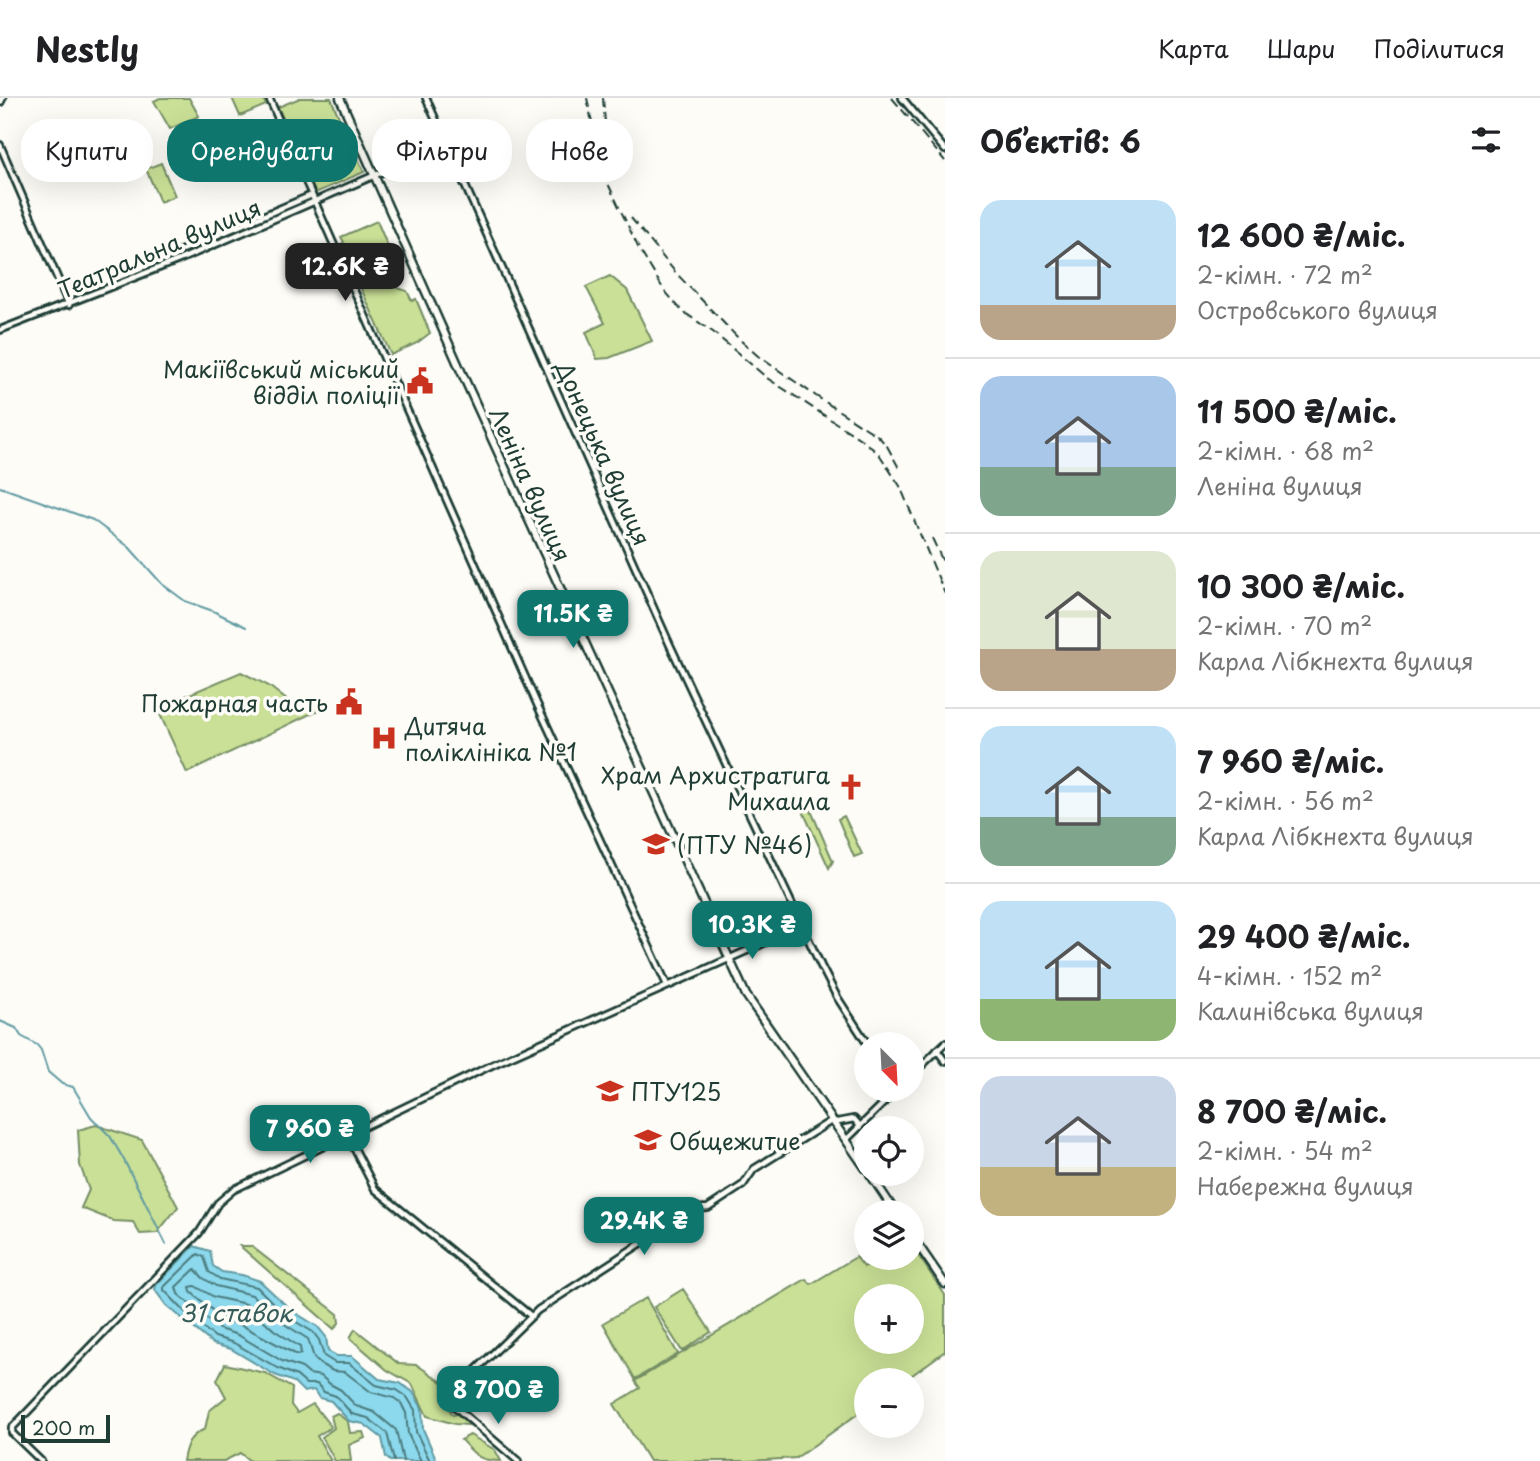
<!DOCTYPE html>
<html lang="uk">
<meta charset="utf-8">
<style>
:root{--surface:#fff;--page:#f2f2f2;--text:#202124;--muted:#757577;--line:#e0e0e0;--accent:#0f766e}
body{margin:0;font-family:"Playpen Sans",sans-serif;background:var(--page);color:var(--text);height:100vh;display:flex;flex-direction:column;font-size:26px;white-space:nowrap}
*{box-sizing:border-box;margin:0}
p{font-size:23px;color:var(--muted)}
.icon{flex:none;width:38px;height:38px;fill:none;stroke:currentColor;stroke-width:2;stroke-linecap:round;stroke-linejoin:round}
.map{position:relative;flex:1;overflow:hidden}
.details{display:flex;flex-direction:column;background:var(--surface);width:595px}
.details>*{flex:none}
.guide{position:absolute;left:21px;top:21px;width:665px;height:63px;display:flex;gap:14px}
.needle{width:46px;rotate:156deg}
.controls{position:absolute;left:854px;top:934px;display:grid;gap:14px}
.controls a{display:grid;place-items:center;width:70px;height:70px;border-radius:50%;background:var(--surface);box-shadow:0 7px 28px #0002;font-size:35px}
.scale{position:absolute;left:21px;bottom:18px;width:89px;box-sizing:border-box;padding-left:7px;border:4px solid #1f3d34;border-top:0;font-size:19px;line-height:24px;white-space:nowrap;color:#1f3d34;-webkit-text-stroke:5px #fdfcf7;paint-order:stroke}
.price{position:absolute;translate:-50% -60px;padding:0 16px;border-radius:14px;background:var(--accent);color:#fff;font-size:23px;line-height:46px;filter:drop-shadow(0 2px 4px #0008)}
.price::after{content:'';position:absolute;left:50%;top:42px;width:21px;height:16px;margin-left:-10px;background:inherit;clip-path:polygon(0 0,100% 0,50% 100%)}
.price.selected{background:#222;color:#fff}
ul{padding:0;list-style:none}
li{display:flex;align-items:center;gap:21px;height:175px;padding:0 35px}
li+li{border-top:2px solid var(--line)}
li span{display:grid;place-items:center;flex:none;width:196px;height:140px;border-radius:21px;color:#555}
li>.icon{margin-inline-start:auto}
span .icon{width:84px;height:84px;fill:#fffc;stroke-width:1}
li b{font-size:30px}
h2{display:flex;justify-content:space-between;align-items:center;height:84px;padding:0 35px;font-size:30px}
.pill{padding:0 24px;border-radius:28px;background:var(--surface);box-shadow:0 7px 28px #0002;font-size:24px;line-height:63px}
.pill.selected{background:var(--accent);color:#fff}
header{display:flex;align-items:center;gap:42px;box-sizing:border-box;height:98px;padding:0 35px;background:var(--surface);border-bottom:2px solid var(--line)}
header strong{font-size:33px}
nav{display:flex;gap:38px;margin-inline-start:auto;font-size:24px}
main{display:flex;flex:1;min-height:0}
.map>svg:first-child{display:block}
</style>
<header>
<strong>Nestly</strong>
<nav><a>Карта</a><a>Шари</a><a>Поділитися</a></nav>
</header>
<main>
<div class="map">
<svg width="945" height="1363" viewBox="0 0 945 1363">
<rect width="100%" height="100%" fill="#fdfcf7"/>
<filter id="ink" filterUnits="userSpaceOnUse"><feTurbulence type="fractalNoise" baseFrequency=".0143" numOctaves="2"/><feDisplacementMap in="SourceGraphic" scale="14" xChannelSelector="R" yChannelSelector="G"/><feConvolveMatrix kernelMatrix="1 2 1 2 8 2 1 2 1" color-interpolation-filters="sRGB"/></filter>
<g filter="url(#ink)">
<path fill="#cae096" stroke="#748e65" stroke-width="2" fill-rule="evenodd" d="M160 0H189L199 18 170 31 154 3Z
M232 0H263L266 7 240 18Z
M300 0H331L343 29 329 35H318L314 40 319 49H325L331 41 346 34 364 74 315 95 278 9Z
M161 65 175 98 160 104 146 71Z
M256 123 257 126 181 158V154Z
M377 123 398 173 387 177 392 188 407 193 412 203 416 201 430 235 417 245 391 257 341 146 344 144 341 139Z
M610 178 627 192 652 243 609 260 597 261 586 234 605 225 586 189Z
M241 574 269 588 298 611 309 601 316 606 321 604 325 609 187 675 157 610Z
M809 708 833 763 829 770 802 711Z
M844 718 862 756 854 759 838 721Z
M96 1027 142 1042 178 1109 157 1135 140 1136 133 1124 114 1123 81 1110 89 1092 80 1067 78 1032Z
M240 1148H251L338 1216 339 1225 334 1231Z
M912 1148 945 1197V1253L904 1283H866V1310L796 1360 749 1363H649L614 1306 640 1290 635 1283 806 1181 811 1186 856 1159 864 1169 879 1160H912ZM866 1199H912V1244H866Z
M683 1191 711 1234 682 1253 654 1209Z
M646 1200 678 1256 635 1281 603 1225Z
M355 1231 399 1266 417 1267 451 1290 443 1301 453 1317 458 1315 469 1327 455 1326 427 1318 412 1286 387 1272 350 1240Z
M225 1266 265 1275 292 1290 291 1307 297 1315 313 1306 331 1329 317 1338 331 1363H250L240 1355 224 1363H183C186 1346 189 1338 205 1331L209 1313 226 1299 217 1282Z
M337 1315 348 1324 350 1335 363 1334 365 1340 349 1347 351 1363H335L322 1339 334 1330 331 1318Z
M470 1337 495 1352 501 1363C479 1363 476 1358 461 1342Z"/>
<path fill="#8cd8ec" stroke="#609aa2" stroke-width="2" d="M194 1148 210 1153 213 1168 222 1174 242 1177 260 1183 291 1212 318 1229 326 1239 328 1253 337 1258H352L379 1281 400 1285 413 1294 422 1310 423 1331 437 1363H390L386 1359 382 1340 364 1326 349 1323 331 1303 319 1300 314 1292 304 1294 294 1284 275 1277 231 1251 213 1246 166 1207 155 1192 156 1187Z"/>
<g fill="none" stroke-linecap="round" stroke-linejoin="round">
<path stroke="#4b7b7e" stroke-width="2" d="M195 1188 214 1199 246 1206 274 1232 300 1249 301 1256 297 1257 243 1228 224 1222 191 1194 190 1189Z
M394 1363 387 1335 368 1320 352 1316 336 1298 324 1294 317 1286H306L297 1278 278 1270 234 1245 215 1239 192 1221 164 1192V1189L198 1156 204 1159 209 1174 220 1181 257 1189 286 1218 313 1234 319 1242 324 1258 335 1265H349L376 1287 397 1292 407 1299 415 1312 416 1334 430 1363
M403 1363 396 1332 374 1314 356 1308 341 1292 330 1286 321 1278 309 1276 302 1270 282 1263 238 1237 219 1231 178 1196 176 1189 195 1171 203 1180 216 1188 252 1197 281 1224 308 1241 314 1260 320 1266 333 1273 345 1274 371 1294 394 1300 401 1305 406 1315 408 1336 421 1363"/>
<path stroke="#609aa2" stroke-width="2" d="M0 389 93 422 129 449 162 486 185 503 213 513 246 529
M0 923 16 930 21 938 37 947 41 952 48 974 62 986 73 989 91 1019 110 1038 124 1062 166 1146"/>
<g stroke="#1f3d34" stroke-width="10">
<path id="minor" d="M269 0 537 606 667 887
M426 0 670 547 821 868 837 899 868 947
M902 0 945 52
M0 47 69 207
M119 179 312 97
M0 232 179 162 447 46
M937 952 945 963
M912 977 945 945
M347 1036 375 1091 531 1218
M846 1042 897 992
M41 1363 12 1335V1330L199 1135 218 1105 233 1092 494 966 802 828
M518 1363 453 1307 450 1301 454 1293 538 1212 694 1111 708 1110 743 1087 754 1071 831 1023 838 1024 854 1021 860 1028"/>
</g>
<g stroke="#1f3d34" stroke-width="11">
<path id="major" d="M340 0 465 282 746 897 866 1071
M0 4 2 0
M870 1076 896 1115
M912 1138 945 1186"/>
</g>
<use href="#minor" stroke="#fdfcf7" stroke-width="4.5"/>
<use href="#major" stroke="#fdfcf7" stroke-width="6"/>
<path stroke="#1f3d34" stroke-width="2" stroke-dasharray="10 5" stroke-linecap="butt" d="M587 0 602 73 639 151 664 192 682 213 713 234 767 280 862 342 879 356 900 388 945 496
M603 0 608 62
M892 0 945 63
M631 120 676 175 740 242 758 258 816 298 878 338 887 348 899 370
M932 440 945 468"/>
</g>
</g>
<defs>
<g id="civic-bare" transform="scale(2.1)"><path d="M-.6-6.5H3V-4.5H.6V-3L4-1V1h2V6H-6V1h2V-1L-.6-3ZM-1.2 2.5V6h2.4V2.5Z" fill="#c8321e" stroke="#fdfcf7" stroke-width="2.5" paint-order="stroke"/></g>
<g id="hospital-bare" transform="scale(2.1)"><path d="M-5-5h3v3.5h4V-5h3V5h-3V1.5h-4V5h-3Z" fill="#c8321e" stroke="#fdfcf7" stroke-width="2.5" paint-order="stroke"/></g>
<g id="church-bare" transform="scale(2.1)"><path d="M-1.2-6h2.4v3.5h3.3v2.4h-3.3V6h-2.4V-.1h-3.3v-2.4h3.3Z" fill="#c8321e" stroke="#fdfcf7" stroke-width="2.5" paint-order="stroke"/></g>
<g id="university-bare" transform="scale(2.1)"><path d="M0-5L7-2L0 1L-7-2ZM-4 1L0 2.5L4 1V4Q0 6-4 4Z" fill="#c8321e" stroke="#fdfcf7" stroke-width="2.5" paint-order="stroke"/></g>
</defs>
<g fill-rule="evenodd">
<use href="#civic-bare" x="420" y="283"/>
<use href="#civic-bare" x="349" y="604"/>
<use href="#hospital-bare" x="384" y="640"/>
<use href="#church-bare" x="851" y="689"/>
<use href="#university-bare" x="656" y="746"/>
<use href="#university-bare" x="610" y="993"/>
<use href="#university-bare" x="648" y="1042"/>
</g>
<g text-anchor="middle" dominant-baseline="central" stroke-width="7" stroke-linejoin="round" paint-order="stroke">
<g font-size="23" fill="#1f3d34" stroke="#fdfcf7">
<text transform="translate(159 150) rotate(-23)">Театральна вулиця</text>
<text transform="translate(604 355) rotate(66)">Донецька вулиця</text>
<text transform="translate(531 386) rotate(66)">Леніна вулиця</text>
</g>
<g font-size="23" fill="#1f3d34" stroke="#fdfcf7" text-anchor="start">
<text x="399" y="270" text-anchor="end">Макіївський міський<tspan x="399" dy="26">відділ поліції</tspan></text>
<text x="328" y="604" text-anchor="end">Пожарная часть</text>
<text x="405" y="627">Дитяча<tspan x="405" dy="26">поліклініка №1</tspan></text>
<text x="830" y="676" text-anchor="end">Храм Архистратига<tspan x="830" dy="26">Михаила</tspan></text>
<text x="677" y="746">(ПТУ №46)</text>
<text x="631" y="993">ПТУ125</text>
<text x="669" y="1042">Общежитие</text>
</g>
<g font-size="24" font-style="italic" fill="#355c59" stroke="#fdfcf7">
<text x="236" y="1214">31 ставок</text>
</g>
</g>
</svg>
<div class="controls">
<a><svg class="needle" viewBox="-14 -14 28 28"><path d="M0-13l5 13h-10z" fill="#e53935"/><path d="M0 13l5-13h-10z" fill="#757577"/></svg></a>
<a><svg class="icon" aria-label="locate" viewBox="0 0 24 24"><circle cx="12" cy="12" r="6"/><path d="M12 2v4M12 18v4M2 12h4M18 12h4"/></svg></a>
<a><svg class="icon" aria-label="layers" viewBox="0 0 24 24"><path d="M12 4l9 5-9 5-9-5zM3 14l9 5 9-5"/></svg></a>
<a>+</a>
<a>−</a>
</div>
<div class="scale">200 m</div>
<b class="price selected" style="left:345px;top:205px">12.6K ₴</b>
<b class="price" style="left:573px;top:552px">11.5K ₴</b>
<b class="price" style="left:752px;top:863px">10.3K ₴</b>
<b class="price" style="left:310px;top:1067px">7 960 ₴</b>
<b class="price" style="left:644px;top:1159px">29.4K ₴</b>
<b class="price" style="left:498px;top:1328px">8 700 ₴</b>
<div class="guide">
<a class="pill">Купити</a>
<a class="pill selected">Орендувати</a>
<a class="pill">Фільтри</a>
<a class="pill">Нове</a>
</div>
</div>
<section class="details">
<h2>Об’єктів: 6<svg class="icon" aria-label="filters" viewBox="0 0 24 24"><path d="M4 7h16M4 17h16"/><circle cx="9" cy="7" r="2"/><circle cx="15" cy="17" r="2"/></svg></h2>
<ul>
<li><span style="background:linear-gradient(#bfe0f5 75%,#b9a48a 0)"><svg class="icon" aria-label="home" viewBox="0 0 24 24"><path d="M3 11l9-7 9 7M6 9v11h12V9"/></svg></span><div><b>12 600 ₴/міс.</b><p>2-кімн. · 72 m²</p><p>Островського вулиця</p></div></li>
<li><span style="background:linear-gradient(#a9c7e8 65%,#7fa58c 0)"><svg class="icon" aria-label="home" viewBox="0 0 24 24"><path d="M3 11l9-7 9 7M6 9v11h12V9"/></svg></span><div><b>11 500 ₴/міс.</b><p>2-кімн. · 68 m²</p><p>Леніна вулиця</p></div></li>
<li><span style="background:linear-gradient(#dfe7d0 70%,#b9a48a 0)"><svg class="icon" aria-label="home" viewBox="0 0 24 24"><path d="M3 11l9-7 9 7M6 9v11h12V9"/></svg></span><div><b>10 300 ₴/міс.</b><p>2-кімн. · 70 m²</p><p>Карла Лібкнехта вулиця</p></div></li>
<li><span style="background:linear-gradient(#bfe0f5 65%,#7fa58c 0)"><svg class="icon" aria-label="home" viewBox="0 0 24 24"><path d="M3 11l9-7 9 7M6 9v11h12V9"/></svg></span><div><b>7 960 ₴/міс.</b><p>2-кімн. · 56 m²</p><p>Карла Лібкнехта вулиця</p></div></li>
<li><span style="background:linear-gradient(#bfe0f5 70%,#8fb573 0)"><svg class="icon" aria-label="home" viewBox="0 0 24 24"><path d="M3 11l9-7 9 7M6 9v11h12V9"/></svg></span><div><b>29 400 ₴/міс.</b><p>4-кімн. · 152 m²</p><p>Калинівська вулиця</p></div></li>
<li><span style="background:linear-gradient(#c9d6e8 65%,#c2b280 0)"><svg class="icon" aria-label="home" viewBox="0 0 24 24"><path d="M3 11l9-7 9 7M6 9v11h12V9"/></svg></span><div><b>8 700 ₴/міс.</b><p>2-кімн. · 54 m²</p><p>Набережна вулиця</p></div></li>
</ul>
</section>
</main>
